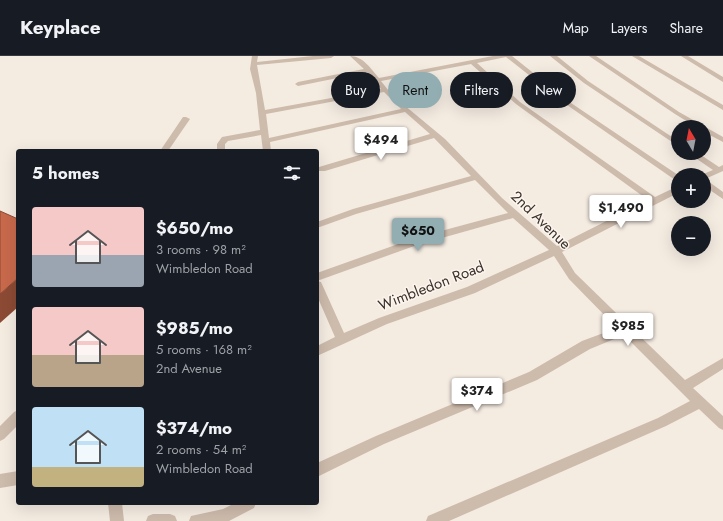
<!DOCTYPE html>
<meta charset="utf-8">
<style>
:root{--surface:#171b24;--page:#20242c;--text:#f1f3f6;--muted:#9ea1a6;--line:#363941;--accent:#92aeb2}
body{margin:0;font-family:Jost,sans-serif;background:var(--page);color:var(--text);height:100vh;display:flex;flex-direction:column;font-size:15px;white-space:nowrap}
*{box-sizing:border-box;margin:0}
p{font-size:13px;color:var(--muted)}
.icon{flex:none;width:22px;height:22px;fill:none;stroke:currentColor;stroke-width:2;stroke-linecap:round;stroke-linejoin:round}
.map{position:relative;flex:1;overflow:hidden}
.drawer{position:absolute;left:16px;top:93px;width:303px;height:356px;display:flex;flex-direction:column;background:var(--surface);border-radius:4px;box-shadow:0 4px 16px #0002}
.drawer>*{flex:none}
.hud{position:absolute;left:331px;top:16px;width:332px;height:36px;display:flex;gap:8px}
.needle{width:26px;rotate:350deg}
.tools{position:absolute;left:671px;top:64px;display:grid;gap:8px}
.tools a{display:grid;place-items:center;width:40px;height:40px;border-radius:50%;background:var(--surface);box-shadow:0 4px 16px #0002;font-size:20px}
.price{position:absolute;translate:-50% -34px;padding:0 9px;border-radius:4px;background:#fff;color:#222;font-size:13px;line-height:26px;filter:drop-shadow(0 1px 2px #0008)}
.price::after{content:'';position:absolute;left:50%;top:24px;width:12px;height:9px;margin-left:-6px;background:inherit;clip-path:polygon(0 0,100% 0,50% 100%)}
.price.current{background:var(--accent);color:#111}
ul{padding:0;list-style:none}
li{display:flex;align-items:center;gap:12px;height:100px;padding:0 16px}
li span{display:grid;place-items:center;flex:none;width:112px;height:80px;border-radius:4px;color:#555}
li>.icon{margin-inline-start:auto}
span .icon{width:48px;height:48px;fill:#fffc;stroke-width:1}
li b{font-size:17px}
h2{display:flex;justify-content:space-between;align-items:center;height:48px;padding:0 16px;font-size:17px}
.pill{padding:0 14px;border-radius:18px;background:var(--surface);box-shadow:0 4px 16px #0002;font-size:14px;line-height:36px}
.pill.current{background:var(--accent);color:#111}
header{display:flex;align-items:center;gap:24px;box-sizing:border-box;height:56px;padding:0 20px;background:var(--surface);border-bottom:1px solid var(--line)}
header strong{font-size:19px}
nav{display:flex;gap:22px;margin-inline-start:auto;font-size:14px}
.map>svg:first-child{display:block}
</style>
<header>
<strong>Keyplace</strong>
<nav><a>Map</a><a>Layers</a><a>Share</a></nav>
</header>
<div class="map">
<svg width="723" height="465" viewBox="0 0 723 465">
<rect width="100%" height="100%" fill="#f4ebe1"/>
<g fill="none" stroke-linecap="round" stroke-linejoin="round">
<path fill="#cdbbac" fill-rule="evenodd" d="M252 0H258L257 6 313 0H334L331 2 257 9 265 54 381 33 367 16 298 30 295 28 298 26 364 13 350 0C363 0 371 13 379 22L493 0H512L571 47 678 119V126L567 49 506 1 477 7 520 46 655 141 678 130V137L562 196 575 217 685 324 723 302V313L693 332 723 360V374L719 372 699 353 666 370 449 465H426L428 460 658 362 690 345 624 279 590 293 537 324 384 388 317 421V407L376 380 529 316 582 285 617 272 569 223 554 200 475 237 387 268 317 300V290L335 281 317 240V217L415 182 508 157 475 124 356 158 317 172V166L353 153 471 120 434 82 325 115H319V111L430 78 405 56 270 86 271 95H263L261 79 228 85 225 88V95H217V88L222 81 260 74 256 37 250 13ZM471 8 516 48 648 144 557 190 502 142 445 83 392 39 381 25ZM384 36 401 53 269 82 266 58ZM513 162 549 194 467 231 379 262 344 277 321 226 317 225 417 189Z
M550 0H557L588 25 678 85V90L584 27Z
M589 0H596L679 56 723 81V86L704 76V71H696L675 58Z
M632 0H639L723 49V54Z
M681 0H688L723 21V26Z
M183 61H186L190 63 168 95H160Z
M688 97H698L719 111 723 109V115L705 123 723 136V143L704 130V119H701L713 114Z
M18 354V369L4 383 0 385V370L14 356Z
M18 415V429L0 432V418Z
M108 447H122L124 465H110Z
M235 447H256L254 452 229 465H189L191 460 223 453Z
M153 458H170L175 460 177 465H146L148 460Z"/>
</g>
<path fill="#8c4a34" d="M18 222V251L0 267V238Z"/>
<path fill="#c8694b" stroke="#8c4a34" d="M0 155 18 163V222L0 238Z"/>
<g text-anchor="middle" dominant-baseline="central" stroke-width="3" stroke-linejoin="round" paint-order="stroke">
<g font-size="15" fill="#3b302b" stroke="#fbf5ee">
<text transform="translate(541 164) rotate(44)">2nd Avenue</text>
<text transform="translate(431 230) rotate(-21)">Wimbledon Road</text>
</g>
</g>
</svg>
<div class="tools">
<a><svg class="needle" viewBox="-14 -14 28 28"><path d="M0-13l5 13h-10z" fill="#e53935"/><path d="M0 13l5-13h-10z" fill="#9ea1a6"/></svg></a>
<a>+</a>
<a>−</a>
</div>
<b class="price" style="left:381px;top:105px">$494</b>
<b class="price" style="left:621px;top:173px">$1,490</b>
<b class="price current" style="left:418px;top:196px">$650</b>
<b class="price" style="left:628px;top:291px">$985</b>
<b class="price" style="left:477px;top:356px">$374</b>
<div class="hud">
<a class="pill">Buy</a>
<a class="pill current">Rent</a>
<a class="pill">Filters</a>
<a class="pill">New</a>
</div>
<section class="drawer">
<h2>5 homes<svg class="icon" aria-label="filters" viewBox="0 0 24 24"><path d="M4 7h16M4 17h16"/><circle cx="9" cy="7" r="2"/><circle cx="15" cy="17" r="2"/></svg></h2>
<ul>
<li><span style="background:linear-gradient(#f6c9c9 60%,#9aa5b1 0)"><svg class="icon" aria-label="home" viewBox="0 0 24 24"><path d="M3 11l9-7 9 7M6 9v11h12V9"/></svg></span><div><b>$650/mo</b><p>3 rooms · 98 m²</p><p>Wimbledon Road</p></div></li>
<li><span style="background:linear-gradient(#f6c9c9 60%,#b9a48a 0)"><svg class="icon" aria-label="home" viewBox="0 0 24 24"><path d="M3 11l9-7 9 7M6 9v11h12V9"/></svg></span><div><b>$985/mo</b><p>5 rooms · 168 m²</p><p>2nd Avenue</p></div></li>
<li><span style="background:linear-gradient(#bfe0f5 75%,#c2b280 0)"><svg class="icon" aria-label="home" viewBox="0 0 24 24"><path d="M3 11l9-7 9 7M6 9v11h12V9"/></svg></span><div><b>$374/mo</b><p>2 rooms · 54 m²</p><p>Wimbledon Road</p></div></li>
</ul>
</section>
</div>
